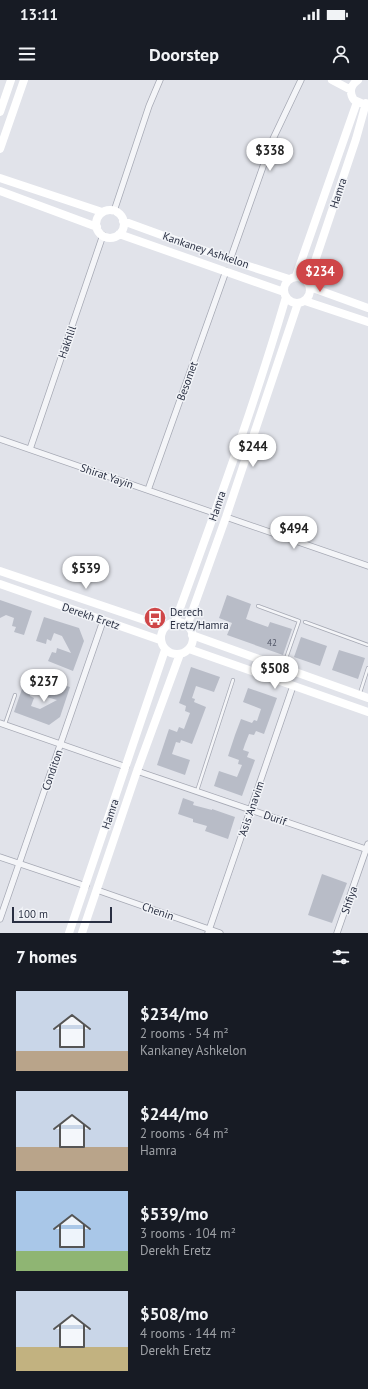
<!DOCTYPE html>
<meta charset="utf-8">
<style>
:root{--surface:#171b24;--page:#242831;--text:#f1f3f6;--muted:#9ea1a6;--accent:#cf4648}
body{margin:0;font-family:"PT Sans",sans-serif;background:var(--page);color:var(--text);height:100vh;display:flex;flex-direction:column;font-size:15px;white-space:nowrap}
*{box-sizing:border-box;margin:0}
p{font-size:13px;color:var(--muted)}
.icon{flex:none;width:22px;height:22px;fill:none;stroke:currentColor;stroke-width:2;stroke-linecap:round;stroke-linejoin:round}
.map{position:relative;height:853px;overflow:hidden}
.drawer{display:flex;flex-direction:column;background:var(--surface);flex:1}
.drawer>*{flex:none}
.scale{position:absolute;left:12px;bottom:10px;width:100px;box-sizing:border-box;padding-left:4px;border:2px solid #292f42;border-top:0;font-size:11px;line-height:14px;white-space:nowrap;color:#292f42;-webkit-text-stroke:3px #f1f3f7;paint-order:stroke}
.price{position:absolute;translate:-50% -34px;padding:0 9px;border-radius:14px;background:#fff;color:#222;font-size:13px;line-height:26px;filter:drop-shadow(0 1px 2px #0008)}
.price::after{content:'';position:absolute;left:50%;top:24px;width:12px;height:9px;margin-left:-6px;background:inherit;clip-path:polygon(0 0,100% 0,50% 100%)}
.price.selected{background:var(--accent);color:#fff}
ul{padding:0;list-style:none}
li{display:flex;align-items:center;gap:12px;height:100px;padding:0 16px}
li span{display:grid;place-items:center;flex:none;width:112px;height:80px;border-radius:0px;color:#555}
li>.icon{margin-inline-start:auto}
span .icon{width:48px;height:48px;fill:#fffc;stroke-width:1}
li b{font-size:17px}
h2{display:flex;justify-content:space-between;align-items:center;height:48px;padding:0 16px;font-size:17px}
.status{display:flex;justify-content:space-between;align-items:center;height:28px;padding:0 20px;background:var(--surface);direction:ltr}
.status svg{height:11px;fill:currentColor}
header{display:flex;justify-content:space-between;align-items:center;height:52px;padding:0 16px;background:var(--surface);font-size:18px;font-weight:700}
.map>svg:first-child{display:block}
</style>
<div class="status"><b>13:11</b><svg viewBox="0 0 49 12"><path d="M0 12V9h3v3zM5 12V6h3v6zM10 12V3h3v9zM15 12V0h3v12zM26 1h20v11H26zM47 4h2v5h-2z"/></svg></div>
<header><svg class="icon" aria-label="menu" viewBox="0 0 24 24"><path d="M4 6h16M4 12h16M4 18h16"/></svg>Doorstep<svg class="icon" aria-label="person" viewBox="0 0 24 24"><circle cx="12" cy="8" r="4"/><path d="M4 21q1-7 8-7t8 7"/></svg></header>
<div class="map">
<svg width="368" height="853" viewBox="0 0 368 853">
<rect width="100%" height="100%" fill="#e1e3ea"/>
<path fill="#b8bcc7" d="M227 515 251 524 246 539 268 547 270 542 292 549 283 575 227 555 232 543 219 538Z
M0 520 32 531 24 555 14 552 16 547 12 546 14 538 6 535 0 538Z
M44 537 79 548 84 561 73 591 48 581 52 572 56 573 57 568 71 573 62 556 54 553 51 561 47 559 46 564 36 561Z
M301 557 327 566 320 586 294 577Z
M339 570 365 578 358 599 332 590Z
M191 587 220 597 214 612 196 606 192 618 195 619 194 622 206 627 200 643 192 664 181 660 180 663 176 662 172 674 190 680 185 695 157 685 169 649 177 652 179 647 184 649 190 633 185 631 186 626 179 623Z
M44 599 70 607 60 637 49 645 14 632 22 609 31 612 30 616 34 618 31 626 40 629 57 620 43 616 45 611 41 610Z
M248 608 277 618 264 654 256 651 254 655 249 654 245 664 243 670 249 672 247 677 255 680 242 716 214 706 219 691 237 697 242 685 238 684 239 680 228 676 235 655 241 639 252 643 254 640 257 641 261 629 243 622Z
M183 718 194 722 193 725 212 730V729L235 737 228 759 205 751 207 746 193 742V739L178 734Z
M322 794 347 803 332 843 308 835Z"/>
<g fill="none" stroke-linecap="round" stroke-linejoin="round">
<g stroke="#a6a9b4" stroke-width="4">
<path id="lane" d="M258 526 299 541 283 587
M305 542 368 565
M360 613 368 588
M5 644 15 615
M197 711 233 600"/>
</g>
<g stroke="#a6a9b4" stroke-width="7">
<path id="street" d="M114 131 149 26 160 0
M230 180 272 61 301 0
M0 359 214 433
M30 369 103 155
M148 410 226 191
M226 437 368 486
M0 643 126 687
M137 691 368 770
M0 777 86 806
M97 810 220 853
M0 839 103 541
M208 853 293 606
M337 853 368 764"/>
</g>
<use href="#lane" stroke="#f4f5f8" stroke-width="2.5"/>
<use href="#street" stroke="#f4f5f8" stroke-width="5.5"/>
<path stroke="#fff" stroke-width="8" d="M332 0 351 10
M358 0C350 5 349 13 354 20L361 23
M0 32 11 0
M0 69 24 0
M0 98 102 132
M0 111 97 147
M96 144a14 14 0 1 1 28 0a14 14 0 1 1-28 0Z
M123 141 230 180 289 199
M119 154 284 212
M296 196 357 22
M284 210a13 13 0 1 1 26 0a13 13 0 1 1-26 0Z
M308 202 356 59 366 23
M310 207 368 228
M305 221 368 242
M0 491 165 547
M0 504 160 560
M161 558a16 16 0 1 1 32 0a16 16 0 1 1-32 0Z
M175 542C214 435 254 327 286 217
M187 546 226 437 298 223
M192 555 368 618
M189 569 368 632
M69 853 165 570
M82 853 137 691 180 574"/>
</g>
<defs>
<g id="bus-disc" transform="scale(1.15)"><circle r="9.5" fill="#cf4648" stroke="#f1f3f7"/><path d="M-5-6H5V4H4V6H2V4H-2V6H-4V4H-5ZM-3.5-4V0h7V-4ZM-3.5 1.2v1.5H-2V1.2ZM2 1.2v1.5H3.5V1.2Z" fill="#fff"/></g>
</defs>
<g fill-rule="evenodd">
<use href="#bus-disc" x="155" y="538"/>
</g>
<g text-anchor="middle" dominant-baseline="central" stroke-width="3" stroke-linejoin="round" paint-order="stroke">
<g font-size="9" fill="#4d5263">
<text x="272" y="562">42</text>
</g>
<g font-size="11" fill="#292f42" stroke="#f1f3f7">
<text transform="translate(338 113) rotate(-72)">Hamra</text>
<text transform="translate(206 170) rotate(19)">Kankaney Ashkelon</text>
<text transform="translate(67 262) rotate(-71)">Hakhlil</text>
<text transform="translate(187 301) rotate(-70)">Besomet</text>
<text transform="translate(107 396) rotate(19)">Shirat Yayin</text>
<text transform="translate(217 426) rotate(-71)">Hamra</text>
<text transform="translate(91 536) rotate(19)">Derekh Eretz</text>
<text transform="translate(52 690) rotate(-71)">Conditon</text>
<text transform="translate(251 729) rotate(-71)">'Asis 'Anavim</text>
<text transform="translate(110 734) rotate(-71)">Hamra</text>
<text transform="translate(275 738) rotate(19)">Durif</text>
<text transform="translate(349 820) rotate(-71)">Shfiya</text>
<text transform="translate(158 831) rotate(19)">Chenin</text>
</g>
<g font-size="11" fill="#292f42" stroke="#f1f3f7" text-anchor="start">
<text x="170" y="532">Derech<tspan x="170" dy="13">Eretz/Hamra</tspan></text>
</g>
</g>
</svg>
<div class="scale">100 m</div>
<b class="price" style="left:270px;top:92px">$338</b>
<b class="price selected" style="left:320px;top:213px">$234</b>
<b class="price" style="left:253px;top:388px">$244</b>
<b class="price" style="left:294px;top:470px">$494</b>
<b class="price" style="left:86px;top:510px">$539</b>
<b class="price" style="left:275px;top:610px">$508</b>
<b class="price" style="left:44px;top:623px">$237</b>
</div>
<section class="drawer">
<h2>7 homes<svg class="icon" aria-label="filters" viewBox="0 0 24 24"><path d="M4 7h16M4 17h16"/><circle cx="9" cy="7" r="2"/><circle cx="15" cy="17" r="2"/></svg></h2>
<ul>
<li><span style="background:linear-gradient(#c9d6e8 75%,#b9a48a 0)"><svg class="icon" aria-label="home" viewBox="0 0 24 24"><path d="M3 11l9-7 9 7M6 9v11h12V9"/></svg></span><div><b>$234/mo</b><p>2 rooms · 54 m²</p><p>Kankaney Ashkelon</p></div></li>
<li><span style="background:linear-gradient(#c9d6e8 70%,#b9a48a 0)"><svg class="icon" aria-label="home" viewBox="0 0 24 24"><path d="M3 11l9-7 9 7M6 9v11h12V9"/></svg></span><div><b>$244/mo</b><p>2 rooms · 64 m²</p><p>Hamra</p></div></li>
<li><span style="background:linear-gradient(#a9c7e8 75%,#8fb573 0)"><svg class="icon" aria-label="home" viewBox="0 0 24 24"><path d="M3 11l9-7 9 7M6 9v11h12V9"/></svg></span><div><b>$539/mo</b><p>3 rooms · 104 m²</p><p>Derekh Eretz</p></div></li>
<li><span style="background:linear-gradient(#c9d6e8 70%,#c2b280 0)"><svg class="icon" aria-label="home" viewBox="0 0 24 24"><path d="M3 11l9-7 9 7M6 9v11h12V9"/></svg></span><div><b>$508/mo</b><p>4 rooms · 144 m²</p><p>Derekh Eretz</p></div></li>
</ul>
</section>
